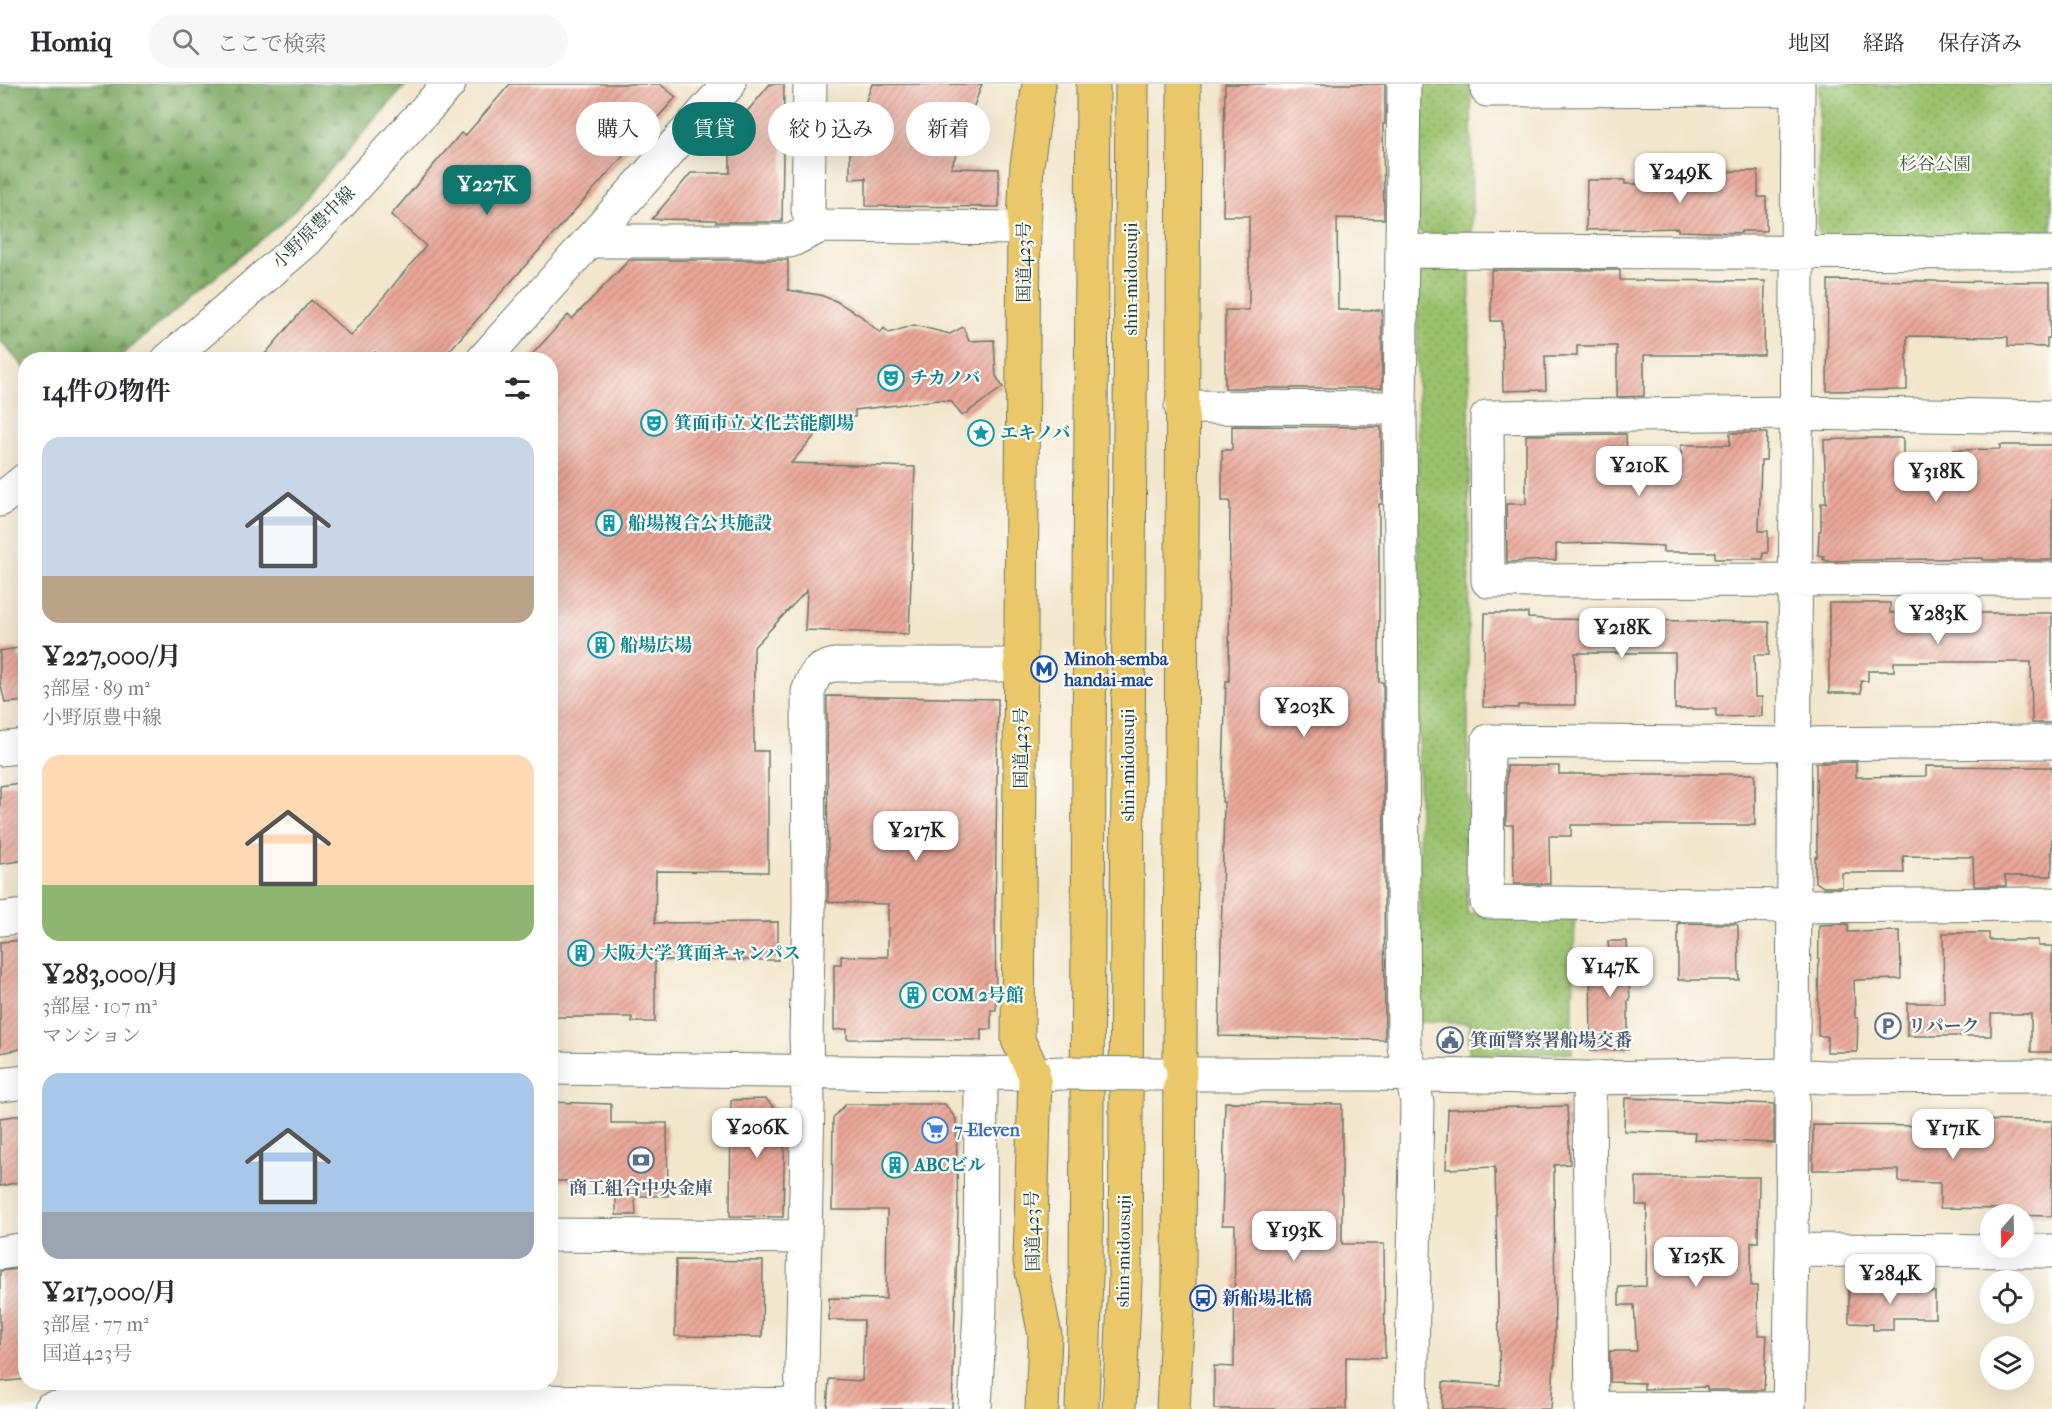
<!DOCTYPE html>
<html lang="ja">
<meta charset="utf-8">
<style>
:root{--surface:#fff;--page:#f7f7f7;--text:#2b2b33;--muted:#7c7c81;--line:#e1e1e2;--accent:#0f766e}
body{margin:0;font-family:"IM FELL French Canon","Noto Serif JP",serif;background:var(--page);color:var(--text);height:100vh;display:flex;flex-direction:column;font-size:22px;white-space:nowrap}
*{box-sizing:border-box;margin:0}
p{font-size:20px;color:var(--muted)}
.icon{flex:none;width:33px;height:33px;fill:none;stroke:currentColor;stroke-width:2;stroke-linecap:round;stroke-linejoin:round}
.map{position:relative;flex:1;overflow:hidden}
.panel{position:absolute;left:18px;top:268px;width:540px;height:1038px;display:flex;flex-direction:column;background:var(--surface);border-radius:24px;box-shadow:0 6px 24px #0002}
.panel>*{flex:none}
.top-card{position:absolute;left:576px;top:18px;width:570px;height:54px;display:flex;gap:12px}
.needle{width:39px;rotate:200deg}
.buttons{position:absolute;left:1980px;top:1120px;display:grid;gap:12px}
.buttons a{display:grid;place-items:center;width:54px;height:54px;border-radius:50%;background:var(--surface);box-shadow:0 6px 24px #0002;font-size:30px}
.price{position:absolute;translate:-50% -51px;padding:0 14px;border-radius:12px;background:#fff;color:#222;font-size:20px;line-height:39px;filter:drop-shadow(0 2px 3px #0008)}
.price::after{content:'';position:absolute;left:50%;top:36px;width:18px;height:14px;margin-left:-9px;background:inherit;clip-path:polygon(0 0,100% 0,50% 100%)}
.price.selected{background:var(--accent);color:#fff}
ul{padding:0;list-style:none}
li{display:grid;align-content:center;gap:12px;height:318px;padding:0 24px}
li span{display:grid;place-items:center;height:186px;border-radius:18px;color:#555}
li>.icon{margin-inline-start:auto}
span .icon{width:108px;height:108px;fill:#fffc;stroke-width:1}
li b{font-size:26px}
h2{display:flex;justify-content:space-between;align-items:center;height:72px;padding:0 24px;font-size:26px}
.tag{padding:0 21px;border-radius:27px;background:var(--surface);box-shadow:0 6px 24px #0002;font-size:21px;line-height:54px}
.tag.selected{background:var(--accent);color:#fff}
header{display:flex;align-items:center;gap:36px;box-sizing:border-box;height:84px;padding:0 30px;background:var(--surface);border-bottom:2px solid var(--line)}
header strong{font-size:28px}
nav{display:flex;gap:33px;margin-inline-start:auto;font-size:21px}
.search{width:420px;height:54px;background:var(--page);display:flex;align-items:center;gap:15px;box-sizing:border-box;padding:0 21px;border-radius:33px;color:var(--muted);font-size:22px}
.map>svg:first-child{display:block}
</style>
<header>
<strong>Homiq</strong>
<div class="search"><svg class="icon" aria-label="search" viewBox="0 0 24 24"><circle cx="10" cy="10" r="6"/><path d="M15 15l6 6"/></svg>ここで検索</div>
<nav><a>地図</a><a>経路</a><a>保存済み</a></nav>
</header>
<div class="map">
<svg width="2052" height="1325" viewBox="0 0 2052 1325">
<defs>
<pattern id="forest-firs" width="22" height="20" patternUnits="userSpaceOnUse" patternTransform="scale(1.5)"><rect width="22" height="20" fill="#7aa760"/><path d="M5 1l3.5 6h-7zM16 11l3.5 6h-7z" fill="#638950"/></pattern>
<pattern id="park-dots" width="8" height="8" patternUnits="userSpaceOnUse" patternTransform="scale(1.5)"><rect width="8" height="8" fill="#99c16c"/><path d="M2 2h.1M6 6h.1" fill="none" stroke="#7c9e5a" stroke-width="1.8" stroke-linecap="round"/></pattern>
<pattern id="building-hatch" width="6" height="6" patternUnits="userSpaceOnUse" patternTransform="scale(1.5)"><rect width="6" height="6" fill="#eaa799"/><path d="M-1 1l2-2M0 6l6-6M5 7l2-2" fill="none" stroke="#bd897e"/></pattern>
</defs>
<rect width="100%" height="100%" fill="#fdfcf7"/>
<filter id="ink" filterUnits="userSpaceOnUse"><feTurbulence type="fractalNoise" baseFrequency=".0167" numOctaves="2"/><feDisplacementMap in="SourceGraphic" scale="12" xChannelSelector="R" yChannelSelector="G"/><feConvolveMatrix kernelMatrix="1 2 1 2 8 2 1 2 1" color-interpolation-filters="sRGB"/></filter>
<filter id="wash" filterUnits="userSpaceOnUse"><feTurbulence type="fractalNoise" baseFrequency=".008" numOctaves="4" result="noise"/><feDisplacementMap in="SourceGraphic" scale="24" xChannelSelector="R" yChannelSelector="G"/><feGaussianBlur stdDeviation="1.35" result="paint"/><feColorMatrix in="noise" values="0 0 0 0 0 0 0 0 0 0 0 0 0 0 0 0 0 1.4 0 .05"/><feComposite in="paint" operator="in"/></filter>
<g filter="url(#wash)">
<rect width="100%" height="100%" fill="#f2e6cc"/>
<path fill="url(#forest-firs)" stroke="#4c724a" stroke-width="1.5" d="M0 0H407L289 132 116 276H26L25 285 0 256Z"/>
<path fill="url(#park-dots)" stroke="#5c7f50" stroke-width="1.5" d="M1418 0H1471L1472 157H1430L1417 145Z
M1819 0H2052V150L2044 160 1828 158 1818 147Z
M1428 181H1470L1467 829 1575 831 1572 969 1469 970V939L1420 938 1417 194Z"/>
<g id="blocks">
<path fill="url(#building-hatch)" d="M510 0H660L676 13 441 276H385L375 268 368 276H260L311 216 351 252 426 162 391 131 461 49 465 52Z
M770 0H784L782 138H716V136L652 135 691 89H730V48Z
M872 0H982L951 84 999 85V123L866 122V94L850 95V54L871 55 864 22Z
M1225 0H1385V40H1383L1384 135 1337 134 1338 226H1382V304H1225V226H1249V132H1223Z
M1758 87V113H1766V147H1741V149L1678 147V144L1586 146 1587 96H1625V100H1678L1679 88Z
M629 176H788V206L820 211 836 217 861 232 880 249 884 244 889 249 914 241 950 250 963 243 969 257 994 256 996 292 1003 303 962 332 951 317 938 316 855 326V333H831L791 379 915 383 909 550 805 546 807 506 754 563V667H768V788L656 787 655 839 778 838V876H655V938H632V933H550V276H527L568 231 572 235Z
M1491 186H1620V196L1765 197 1764 271H1644V312L1617 313V262H1577V272H1545L1546 306 1503 307 1502 237H1491Z
M1828 196 2050 198V254H2047V263L2008 262V253L1907 252V306L1827 307Z
M1232 342 1381 343 1382 420H1379V598H1383L1385 956 1219 952 1224 718H1222L1226 597H1229L1230 417H1222V366H1232Z
M1730 349H1767L1766 376H1761L1759 447H1768V469H1763V475H1715V468H1663V462L1596 459 1556 460V476L1507 478 1506 420H1526V351L1626 350 1627 371 1681 370V361H1730Z
M1867 354H1903V374H1954V366L2000 365V361H2052V476H1983V474L1827 477 1823 475 1824 472 1818 471 1819 447H1821V419H1826L1824 356Z
M1829 519H1890V529H2052V639H2032L2031 578H1894V587H1868V597H1861V609H1829Z
M1485 529H1528V534L1546 535 1769 538V571H1754L1755 613H1762V632L1716 633V625H1675V569H1575V621H1518V624L1483 623Z
M18 564 20 575H26V617L5 619 0 597V567Z
M827 612 998 615 995 830 996 926H991V945H981V956L847 955V945L834 946V880H841V872L888 873V820L828 818Z
M1856 678V693L1926 692V682L2052 683V792H2005L2006 802H1974L1973 773 1903 772 1904 789H1842V803H1823L1815 797V773H1817L1816 679Z
M1507 682H1559V690H1755V741H1571V752H1549L1550 800H1514L1513 741H1506Z
M26 698V776L0 780V702Z
M1678 839 1736 840 1738 842 1739 896H1678Z
M1848 840V848L1900 847 1901 895 1856 896 1854 897 1855 934H1858L1857 968H1827V952H1818L1819 841Z
M1943 849H1989V856H2038V862H2052V968H2031V930H1991V952H1907V919H1944Z
M26 856V964L0 969V858Z
M1608 857H1627L1630 917H1628V966H1591L1590 870 1609 869Z
M1625 1014 1774 1020V1059L1694 1056 1695 1049 1624 1047Z
M766 1015 785 1035 783 1133 730 1132 731 1016Z
M550 1018 611 1020V1039H667L668 1112H635L636 1131H616V1097H550Z
M1225 1018 1342 1020V1160H1384L1385 1274 1346 1273V1325H1214V1282L1234 1283 1235 1141H1222Z
M846 1020H945L956 1035 958 1127 952 1325H827L829 1295 862 1297 864 1236H829V1214L886 1215 887 1126H832L833 1034Z
M1567 1022 1570 1080 1554 1081 1555 1281H1554L1551 1325H1442L1443 1298 1500 1301 1495 1083 1446 1085 1448 1025Z
M22 1031 26 1049V1097L0 1102V1034Z
M1938 1036 2052 1037V1132L2003 1131V1125L1940 1124V1099L1899 1098V1086H1813V1041L1937 1042Z
M1636 1093H1759L1758 1158H1751V1202H1757L1758 1251H1767L1764 1306H1707V1303L1644 1305V1299L1610 1298V1267H1637L1634 1221H1619V1203L1646 1202 1647 1121H1636Z
M676 1176 763 1177 762 1253 675 1252Z
M26 1184V1295L0 1298V1187Z
M1907 1198H1925L1926 1208H1935V1234H1893V1246H1873V1240L1849 1239V1202L1907 1204Z"/>
</g>
</g>
<g filter="url(#ink)">
<use href="#blocks" fill-opacity="0" stroke="#697869" stroke-width="1.5"/>
<g fill="none" stroke-linecap="round" stroke-linejoin="round">
<g stroke="#697869" stroke-width="35">
<path id="minor" d="M810 0 808 126 811 136 821 142 1024 144
M1404 0 1400 324 1404 963 1412 990 1417 1019 1411 1325
M1487 0V6L1798 5
M590 157H790L821 142
M1402 167 2052 169
M168 276 307 156 449 0
M483 276 729 0
M1181 323 1400 324
M2052 333 1795 329 1487 333 1488 497 2052 495
M0 416 26 395
M2052 658 1794 660 1488 657 1487 818 1794 822 2052 820
M0 665 26 662
M0 835 26 832
M550 984 981 990C1008 988 1034 991 1062 989
M1151 990H1371L1591 994 1792 991 1824 993 2052 992
M1591 994 1589 1016 1592 1325
M0 1001 26 998
M550 1151 805 1153
M1792 1166 2052 1167
M0 1169 26 1165
M1592 1324 1789 1325 1792 1166 1798 0
M50 1325 145 1311 801 1321
M801 1325 808 1018 806 952 809 823 808 608C814 591 816 585 834 581H1021
M975 1325 980 1225 981 990"/>
</g>
<g stroke="#697869" stroke-width="35">
<path id="highway" d="M1039 0 1027 81 1024 133 1018 956 1035 991 1030 1178 1045 1251 1042 1325
M1082 1325 1086 1192 1093 0
M1119 1325 1125 1197 1132 0
M1173 1325 1179 1203 1184 0"/>
</g>
<use href="#minor" stroke="#fff" stroke-width="33"/>
<use href="#highway" stroke="#eac769" stroke-width="33"/>
<g stroke="#697869" stroke-width="35" stroke-linecap="butt">
<path id="minor-bridge" d="M1066 989 1150 990"/>
</g>
<use href="#minor-bridge" stroke="#fff" stroke-width="33"/>
</g>
</g>
<defs>
<g id="theatre-ring" transform="scale(1.35)"><circle r="9.5" fill="#fdfcf7" stroke="#0f9aa8" stroke-width="1.5"/><path d="M-5-5.5Q0-4 5-5.5V0Q5 5 0 6Q-5 5-5 0ZM-3.3-2.5H-1v1.5H-3.3ZM1-2.5H3.3v1.5H1ZM-2.8 1Q0 5.5 2.8 1Z" fill="#0f9aa8"/></g>
<g id="sight-ring" transform="scale(1.35)"><circle r="9.5" fill="#fdfcf7" stroke="#0f9aa8" stroke-width="1.5"/><path d="M0-6L1.8-2.2L6-1.7L2.9 1.2L3.7 5.4L0 3.3L-3.7 5.4L-2.9 1.2L-6-1.7L-1.8-2.2Z" fill="#0f9aa8"/></g>
<g id="building-ring" transform="scale(1.35)"><circle r="9.5" fill="#fdfcf7" stroke="#0f9aa8" stroke-width="1.5"/><path d="M-4-6H4V6H1V3H-1V6H-4ZM-2.5-4.3h1.7v1.8h-1.7ZM.8-4.3h1.7v1.8H.8ZM-2.5-1h1.7V.8h-1.7ZM.8-1h1.7V.8H.8Z" fill="#0f9aa8"/></g>
<g id="metro-ring" transform="scale(1.35)"><circle r="9.5" fill="#fdfcf7" stroke="#1a4fb4" stroke-width="1.5"/><path d="M-5.5 5V-5H-3L0 0L3-5H5.5V5H3V-.5L0 4L-3-.5V5Z" fill="#1a4fb4"/></g>
<g id="parking-ring" transform="scale(1.35)"><circle r="9.5" fill="#fdfcf7" stroke="#5c6f8a" stroke-width="1.5"/><path d="M-3.5-5.5H1a3.5 3.5 0 0 1 0 7H-1V5.5H-3.5ZM-1-3.4V-.6H.8a1.4 1.4 0 0 0 0-2.8Z" fill="#5c6f8a"/></g>
<g id="civic-ring" transform="scale(1.35)"><circle r="9.5" fill="#fdfcf7" stroke="#5c6f8a" stroke-width="1.5"/><path d="M-.6-6.5H3V-4.5H.6V-3L4-1V1h2V6H-6V1h2V-1L-.6-3ZM-1.2 2.5V6h2.4V2.5Z" fill="#5c6f8a"/></g>
<g id="supermarket-ring" transform="scale(1.35)"><circle r="9.5" fill="#fdfcf7" stroke="#3f7fe0" stroke-width="1.5"/><path d="M-6-5.5h2.5l.6 2H6L4.5 2H-2.5L-4.4-4H-6ZM-1.5 3.2a1.3 1.3 0 1 0 .1 0ZM3 3.2a1.3 1.3 0 1 0 .1 0Z" fill="#3f7fe0"/></g>
<g id="bank-ring" transform="scale(1.35)"><circle r="9.5" fill="#fdfcf7" stroke="#5c6f8a" stroke-width="1.5"/><path d="M-6-4H6V4H-6ZM0-2.3a2.3 2.3 0 1 0 0 4.6a2.3 2.3 0 1 0 0-4.6Z" fill="#5c6f8a"/></g>
<g id="bus-ring" transform="scale(1.35)"><circle r="9.5" fill="#fdfcf7" stroke="#1a4fb4" stroke-width="1.5"/><path d="M-5-6H5V4H4V6H2V4H-2V6H-4V4H-5ZM-3.5-4V0h7V-4ZM-3.5 1.2v1.5H-2V1.2ZM2 1.2v1.5H3.5V1.2Z" fill="#1a4fb4"/></g>
</defs>
<g fill-rule="evenodd">
<use href="#theatre-ring" x="891" y="294"/>
<use href="#theatre-ring" x="654" y="339"/>
<use href="#sight-ring" x="981" y="349"/>
<use href="#building-ring" x="609" y="439"/>
<use href="#building-ring" x="601" y="561"/>
<use href="#metro-ring" x="1044" y="585"/>
<use href="#building-ring" x="581" y="869"/>
<use href="#building-ring" x="913" y="911"/>
<use href="#parking-ring" x="1888" y="942"/>
<use href="#civic-ring" x="1450" y="956"/>
<use href="#supermarket-ring" x="935" y="1046"/>
<use href="#bank-ring" x="641" y="1076"/>
<use href="#building-ring" x="895" y="1081"/>
<use href="#bus-ring" x="1203" y="1214"/>
</g>
<g text-anchor="middle" dominant-baseline="central" stroke-width="4.5" stroke-linejoin="round" paint-order="stroke">
<g font-size="18" fill="#3e5e42" stroke="#fdfcf7">
<text x="1935" y="80">杉谷公園</text>
</g>
<g font-size="18" fill="#1f3d34" stroke="#fdfcf7">
<text transform="translate(314 144) rotate(-45)">小野原豊中線</text>
<text transform="translate(1024 178) rotate(-90)">国道423号</text>
<text transform="translate(1131 195) rotate(-90)">shin-midousuji</text>
<text transform="translate(1021 664) rotate(-90)">国道423号</text>
<text transform="translate(1128 681) rotate(-90)">shin-midousuji</text>
<text transform="translate(1033 1147) rotate(-91)">国道423号</text>
<text transform="translate(1124 1167) rotate(-89)">shin-midousuji</text>
</g>
<g font-size="18" font-weight="bold" fill="#0d838f" stroke="#fdfcf7" text-anchor="start">
<text x="910" y="294">チカノバ</text>
<text x="674" y="339">箕面市立文化芸能劇場</text>
<text x="1000" y="349">エキノバ</text>
<text x="628" y="439">船場複合公共施設</text>
<text x="620" y="561">船場広場</text>
<text x="600" y="869">大阪大学 箕面キャンパス</text>
<text x="932" y="911">COM 2号館</text>
<text x="914" y="1081">ABCビル</text>
</g>
<g font-size="18" font-weight="bold" fill="#164399" stroke="#fdfcf7" text-anchor="start">
<text x="1064" y="575">Minoh-semba<tspan x="1064" dy="21">handai-mae</tspan></text>
<text x="1222" y="1214">新船場北橋</text>
</g>
<g font-size="18" font-weight="bold" fill="#4e5e75" stroke="#fdfcf7" text-anchor="start">
<text x="1908" y="942">リパーク</text>
<text x="1470" y="956">箕面警察署船場交番</text>
<text x="641" y="1104" text-anchor="middle">商工組合中央金庫</text>
</g>
<g font-size="18" font-weight="bold" fill="#366cbe" stroke="#fdfcf7" text-anchor="start">
<text x="954" y="1046">7-Eleven</text>
</g>
</g>
</svg>
<div class="buttons">
<a><svg class="needle" viewBox="-14 -14 28 28"><path d="M0-13l5 13h-10z" fill="#e53935"/><path d="M0 13l5-13h-10z" fill="#7c7c81"/></svg></a>
<a><svg class="icon" aria-label="locate" viewBox="0 0 24 24"><circle cx="12" cy="12" r="6"/><path d="M12 2v4M12 18v4M2 12h4M18 12h4"/></svg></a>
<a><svg class="icon" aria-label="layers" viewBox="0 0 24 24"><path d="M12 4l9 5-9 5-9-5zM3 14l9 5 9-5"/></svg></a>
</div>
<b class="price" style="left:1680px;top:120px">¥249K</b>
<b class="price selected" style="left:487px;top:132px">¥227K</b>
<b class="price" style="left:1639px;top:413px">¥210K</b>
<b class="price" style="left:1936px;top:419px">¥318K</b>
<b class="price" style="left:1938px;top:561px">¥283K</b>
<b class="price" style="left:1622px;top:575px">¥218K</b>
<b class="price" style="left:1304px;top:654px">¥203K</b>
<b class="price" style="left:916px;top:778px">¥217K</b>
<b class="price" style="left:1610px;top:914px">¥147K</b>
<b class="price" style="left:757px;top:1075px">¥206K</b>
<b class="price" style="left:1953px;top:1076px">¥171K</b>
<b class="price" style="left:1294px;top:1178px">¥193K</b>
<b class="price" style="left:1696px;top:1204px">¥125K</b>
<b class="price" style="left:1890px;top:1221px">¥284K</b>
<div class="top-card">
<a class="tag">購入</a>
<a class="tag selected">賃貸</a>
<a class="tag">絞り込み</a>
<a class="tag">新着</a>
</div>
<section class="panel">
<h2>14件の物件<svg class="icon" aria-label="filters" viewBox="0 0 24 24"><path d="M4 7h16M4 17h16"/><circle cx="9" cy="7" r="2"/><circle cx="15" cy="17" r="2"/></svg></h2>
<ul>
<li><span style="background:linear-gradient(#c9d6e8 75%,#b9a48a 0)"><svg class="icon" aria-label="home" viewBox="0 0 24 24"><path d="M3 11l9-7 9 7M6 9v11h12V9"/></svg></span><div><b>¥227,000/月</b><p>3部屋 · 89 m²</p><p>小野原豊中線</p></div></li>
<li><span style="background:linear-gradient(#ffd9b3 70%,#8fb573 0)"><svg class="icon" aria-label="home" viewBox="0 0 24 24"><path d="M3 11l9-7 9 7M6 9v11h12V9"/></svg></span><div><b>¥283,000/月</b><p>3部屋 · 107 m²</p><p>マンション</p></div></li>
<li><span style="background:linear-gradient(#a9c7e8 75%,#9aa5b1 0)"><svg class="icon" aria-label="home" viewBox="0 0 24 24"><path d="M3 11l9-7 9 7M6 9v11h12V9"/></svg></span><div><b>¥217,000/月</b><p>3部屋 · 77 m²</p><p>国道423号</p></div></li>
</ul>
</section>
</div>
